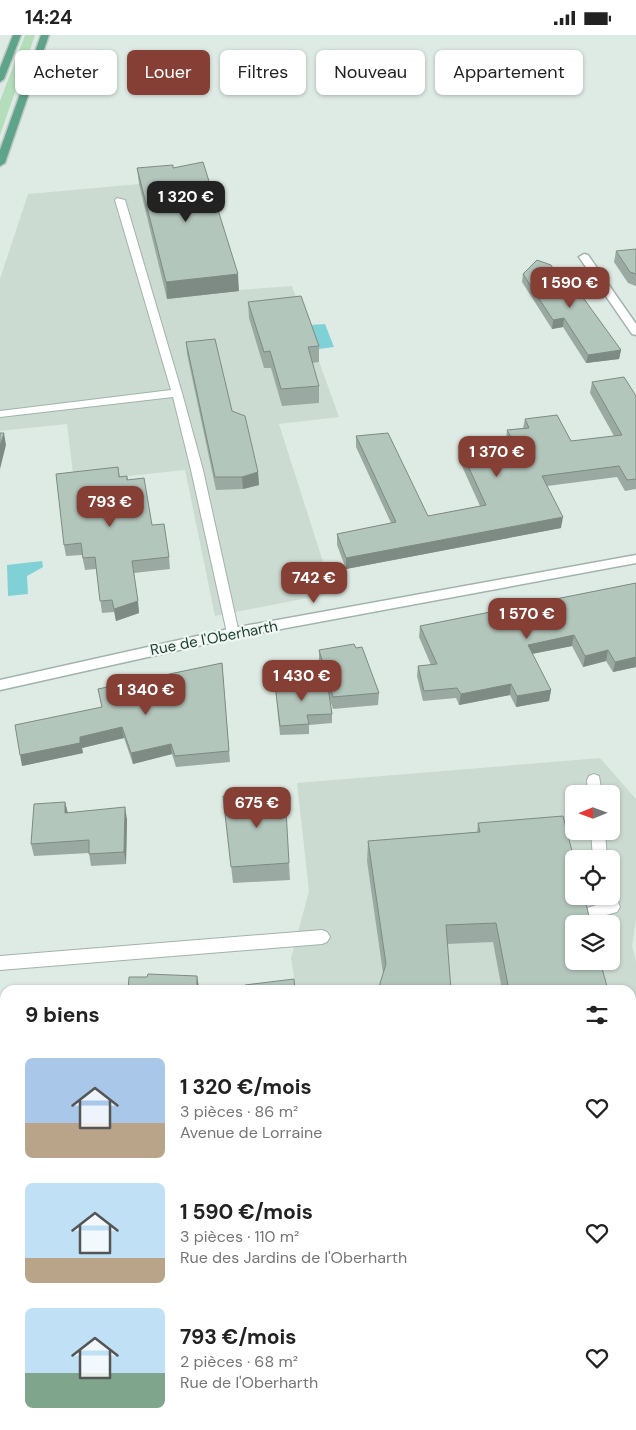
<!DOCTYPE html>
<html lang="fr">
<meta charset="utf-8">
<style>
:root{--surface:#fff;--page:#f6f6f6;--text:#222;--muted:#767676;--accent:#853f34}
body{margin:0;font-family:"DM Sans",sans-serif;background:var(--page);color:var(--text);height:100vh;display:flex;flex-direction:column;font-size:19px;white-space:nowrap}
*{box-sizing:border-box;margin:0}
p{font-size:16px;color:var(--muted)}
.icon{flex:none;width:28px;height:28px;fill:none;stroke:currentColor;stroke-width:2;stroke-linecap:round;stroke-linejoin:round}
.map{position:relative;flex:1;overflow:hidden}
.panel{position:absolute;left:0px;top:950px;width:636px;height:445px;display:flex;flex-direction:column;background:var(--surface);border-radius:15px 15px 0 0;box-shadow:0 1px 4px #0004}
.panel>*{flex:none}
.banner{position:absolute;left:15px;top:15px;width:606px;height:45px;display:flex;gap:10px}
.needle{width:32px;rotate:269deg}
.controls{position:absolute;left:565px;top:750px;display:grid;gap:10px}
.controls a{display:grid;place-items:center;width:55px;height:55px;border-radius:8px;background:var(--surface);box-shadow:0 1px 4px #0004;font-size:25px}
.price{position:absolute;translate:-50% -42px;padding:0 11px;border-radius:10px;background:var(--accent);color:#fff;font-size:16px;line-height:32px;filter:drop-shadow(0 1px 2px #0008)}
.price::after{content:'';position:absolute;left:50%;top:30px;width:15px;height:11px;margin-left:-8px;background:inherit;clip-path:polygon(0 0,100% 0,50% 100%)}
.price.current{background:#222;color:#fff}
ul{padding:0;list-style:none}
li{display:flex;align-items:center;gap:15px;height:125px;padding:0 25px}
li span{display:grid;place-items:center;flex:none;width:140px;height:100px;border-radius:8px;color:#555}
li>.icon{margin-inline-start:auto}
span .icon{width:60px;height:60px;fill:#fffc;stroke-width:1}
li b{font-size:21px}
h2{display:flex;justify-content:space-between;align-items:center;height:60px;padding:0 25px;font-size:21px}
.pill{padding:0 18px;border-radius:8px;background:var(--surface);box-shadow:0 1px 4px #0004;font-size:18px;line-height:45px}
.pill.current{background:var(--accent);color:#fff}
.status{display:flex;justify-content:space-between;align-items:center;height:35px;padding:0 25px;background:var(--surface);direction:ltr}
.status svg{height:14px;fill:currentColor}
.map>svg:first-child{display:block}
</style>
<div class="status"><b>14:24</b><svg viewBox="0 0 49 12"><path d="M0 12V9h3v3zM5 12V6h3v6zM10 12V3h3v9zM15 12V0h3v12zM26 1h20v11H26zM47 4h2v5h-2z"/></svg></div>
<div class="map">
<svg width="636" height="1395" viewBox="0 0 636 1395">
<rect width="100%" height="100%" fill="#deebe4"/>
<path fill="#ccdbd2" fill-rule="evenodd" d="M206 143 239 255 292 251 339 382 279 389 333 558 215 581 185 435 74 447 67 389 0 396V244L28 159Z
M600 723 636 764V884L632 911 636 926V1261L631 1262V955H296L291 923 309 856 297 748ZM574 759H611V796H574ZM574 824H611V861H574ZM574 889H611V926H574Z"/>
<path fill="#b4debb" d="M25 0H35L0 100V66Z
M631 1272H636V1395H0V1293L5 1292V1390H631Z"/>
<path fill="#80d1d6" d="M325 289 334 312 319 314 310 290Z
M42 526 43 532 27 541 28 559 8 561 7 530Z"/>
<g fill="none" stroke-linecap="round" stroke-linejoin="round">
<g stroke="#a1b3aa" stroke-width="2">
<path id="service" d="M117 163 125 165 182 358 203 435 239 598 233 603 227 598 191 435 173 362 0 382V376L171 355 115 165Z
M594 739 599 741 602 759H588L587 745 589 741Z
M591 796H605L607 824H593Z
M611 855 614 857 620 872 617 877 589 885 584 884 581 879 584 874 603 868 601 861H611Z
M322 895 327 897 330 902 327 907 322 909 0 935V921Z"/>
</g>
<g stroke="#a1b3aa" stroke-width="3">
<path id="minor" d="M584 219 588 220 636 289V300L632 299 579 222Z
M636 520V528L233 603 0 655V645L233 593Z"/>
</g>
<g stroke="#c0c8c5" stroke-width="3">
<path id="primary" d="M13 0H21L4 44 0 47V33Z
M41 0H49L5 128 0 131V115Z"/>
</g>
<use href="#service" fill="#fff" fill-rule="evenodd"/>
<use href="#minor" fill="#fff" fill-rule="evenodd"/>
<use href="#primary" fill="#5ea48b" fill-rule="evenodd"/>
</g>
<path fill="#9aaaa2" d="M137 133 239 256 167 264 139 149Z
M636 214V251L628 248 614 227 616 216Z
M523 239 569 259 621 315 619 324 586 328 563 292 552 294 522 247Z
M248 267 319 311V327L312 328 319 351V368L282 371 271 333H264L249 283Z
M186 307 232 376 258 437 259 450 243 454 216 455 187 319Z
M592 347 636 361V454L625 456 617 442 547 451 561 493 346 534 337 510V499L391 488 356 412V401L428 481 480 471 461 429 462 418 495 414 496 405 506 404 507 395 523 393 525 384 571 406 614 401 590 358Z
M118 432 120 442 127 441 128 445 169 522 170 534 134 538 139 578 116 586 114 577 102 578 96 534 85 535 82 520 66 521 64 510Z
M636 548V632L613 637 606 626 583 632 572 611 532 619 551 655 549 666 516 672 510 660 459 670 456 663 423 666 417 641 418 631 431 630 419 602 420 591Z
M319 615 379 658 378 670 333 674 329 661 332 679V688L309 690V699L280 700 275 650 325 646 319 627Z
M222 628 230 727 176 732 172 719 133 729 124 703 82 713 83 718 22 731 102 672 98 654Z
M223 761 289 828 290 845 233 848Z
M65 767 68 778 127 784 126 829 91 831 89 818 34 821 31 809Z
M478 788 608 955H502L493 907 447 909 383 938 367 826 368 806 477 797Z
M631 1046 636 1064V1219L631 1220Z"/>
<path fill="#7d8b84" d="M238 239 239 256 167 264 166 247Z
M564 283 563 292 552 294 553 285Z
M621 315 619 324 586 328 588 320Z
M4 398 6 410 0 434V411Z
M258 437 259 450 243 454 242 442Z
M563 482 561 493 346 534V523Z
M138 566 139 578 116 586 114 574Z
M574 600 572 611 526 620 528 610Z
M608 615 606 626 583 632 585 621Z
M636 622V632L613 637 615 627Z
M511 649 510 660 459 670 461 659Z
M551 655 549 666 516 672 517 661Z
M122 692 124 703 82 713 83 718 22 731 20 720 80 702Z
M171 709 172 719 133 729 131 718Z
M65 767 68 779 65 778Z
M125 772 127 784 126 829 124 817Z
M197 941 199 952V955H197Z"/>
<path fill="#b3c6bc" stroke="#7d8b84" d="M203 127 238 239 166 247 137 133 173 130V133Z
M636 214V239L630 237 616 216Z
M537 225 551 230 569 259 584 264 621 315 588 320 564 283 553 285 523 239Z
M301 261 319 311 308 312 319 351 281 354 270 316 264 317 248 267Z
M215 304 232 376 245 381 258 437 242 442H215L186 307Z
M624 342 636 361V444L627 445 619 431 542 441 563 482 346 523 337 499 396 487 356 401 388 398 428 481 486 470 462 418 500 413 496 405 512 404 507 395 529 393 525 384 557 380 571 406 622 400 592 347Z
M0 398H4L0 411Z
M118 432 119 442 127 441V445L144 443 152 490 164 489 169 522 132 526 138 566 114 574 112 565 100 566 95 522 83 523 81 508 64 510 56 439Z
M636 548V622L615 627 608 615 585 621 574 600 528 610 551 655 517 661 511 649 461 659 457 653 424 656 418 631 437 629 420 591Z
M354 609 356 613 362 612 379 658 333 662 319 615Z
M222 628 229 716 175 721 171 709 131 718 122 692 80 702V708L20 720 15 690 102 672 98 654Z
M327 646 332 679 307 680 309 689 280 691 275 650Z
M285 757 289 828 231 832 223 761Z
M65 767V778L125 772 124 817 89 819V805L31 809 34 769Z
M563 781 574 824V861H584L591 889H574V926H600L608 955H509L496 888 446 890 451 955H378L386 929 368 806 480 797 478 788Z
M148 939 197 941V955H128L129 942H147Z
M294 944 295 955H246L245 950Z
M631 1046 636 1064V1205H631Z"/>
<g text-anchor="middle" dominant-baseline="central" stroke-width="4.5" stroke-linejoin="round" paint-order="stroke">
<g font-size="15" fill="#1e3c30" stroke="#eef7f2">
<text transform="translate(214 603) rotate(-11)">Rue de l'Oberharth</text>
</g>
</g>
</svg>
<div class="controls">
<a><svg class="needle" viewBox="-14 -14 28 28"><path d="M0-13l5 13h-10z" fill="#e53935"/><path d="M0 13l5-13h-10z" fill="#767676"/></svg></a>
<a><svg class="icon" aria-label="locate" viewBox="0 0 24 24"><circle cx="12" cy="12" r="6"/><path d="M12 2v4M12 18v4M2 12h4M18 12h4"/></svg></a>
<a><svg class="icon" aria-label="layers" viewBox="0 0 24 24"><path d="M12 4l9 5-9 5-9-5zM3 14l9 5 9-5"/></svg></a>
</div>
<b class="price current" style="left:186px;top:188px">1 320 €</b>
<b class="price" style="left:570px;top:274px">1 590 €</b>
<b class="price" style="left:497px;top:443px">1 370 €</b>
<b class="price" style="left:110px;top:493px">793 €</b>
<b class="price" style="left:314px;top:569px">742 €</b>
<b class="price" style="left:527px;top:605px">1 570 €</b>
<b class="price" style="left:302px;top:667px">1 430 €</b>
<b class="price" style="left:146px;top:681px">1 340 €</b>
<b class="price" style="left:257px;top:794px">675 €</b>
<div class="banner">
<a class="pill">Acheter</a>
<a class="pill current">Louer</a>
<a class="pill">Filtres</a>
<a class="pill">Nouveau</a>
<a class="pill">Appartement</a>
</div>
<section class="panel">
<h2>9 biens<svg class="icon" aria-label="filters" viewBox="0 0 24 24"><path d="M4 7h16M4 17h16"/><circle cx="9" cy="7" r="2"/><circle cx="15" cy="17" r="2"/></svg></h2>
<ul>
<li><span style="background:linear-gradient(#a9c7e8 65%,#b9a48a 0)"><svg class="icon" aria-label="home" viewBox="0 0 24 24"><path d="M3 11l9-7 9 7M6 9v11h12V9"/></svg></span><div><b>1 320 €/mois</b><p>3 pièces · 86 m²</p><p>Avenue de Lorraine</p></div><svg class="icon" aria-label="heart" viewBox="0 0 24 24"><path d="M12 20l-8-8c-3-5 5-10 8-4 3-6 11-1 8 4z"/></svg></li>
<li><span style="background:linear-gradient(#bfe0f5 75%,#b9a48a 0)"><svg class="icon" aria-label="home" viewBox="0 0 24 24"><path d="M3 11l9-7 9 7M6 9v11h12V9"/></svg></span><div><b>1 590 €/mois</b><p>3 pièces · 110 m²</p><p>Rue des Jardins de l'Oberharth</p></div><svg class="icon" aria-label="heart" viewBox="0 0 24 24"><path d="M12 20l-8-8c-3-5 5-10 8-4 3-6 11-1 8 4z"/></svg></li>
<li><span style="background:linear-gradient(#bfe0f5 65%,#7fa58c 0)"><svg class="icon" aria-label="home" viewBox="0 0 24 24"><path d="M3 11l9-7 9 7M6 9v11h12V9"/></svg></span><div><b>793 €/mois</b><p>2 pièces · 68 m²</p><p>Rue de l'Oberharth</p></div><svg class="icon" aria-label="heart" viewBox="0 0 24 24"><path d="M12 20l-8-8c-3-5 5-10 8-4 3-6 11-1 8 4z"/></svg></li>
</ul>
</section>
</div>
